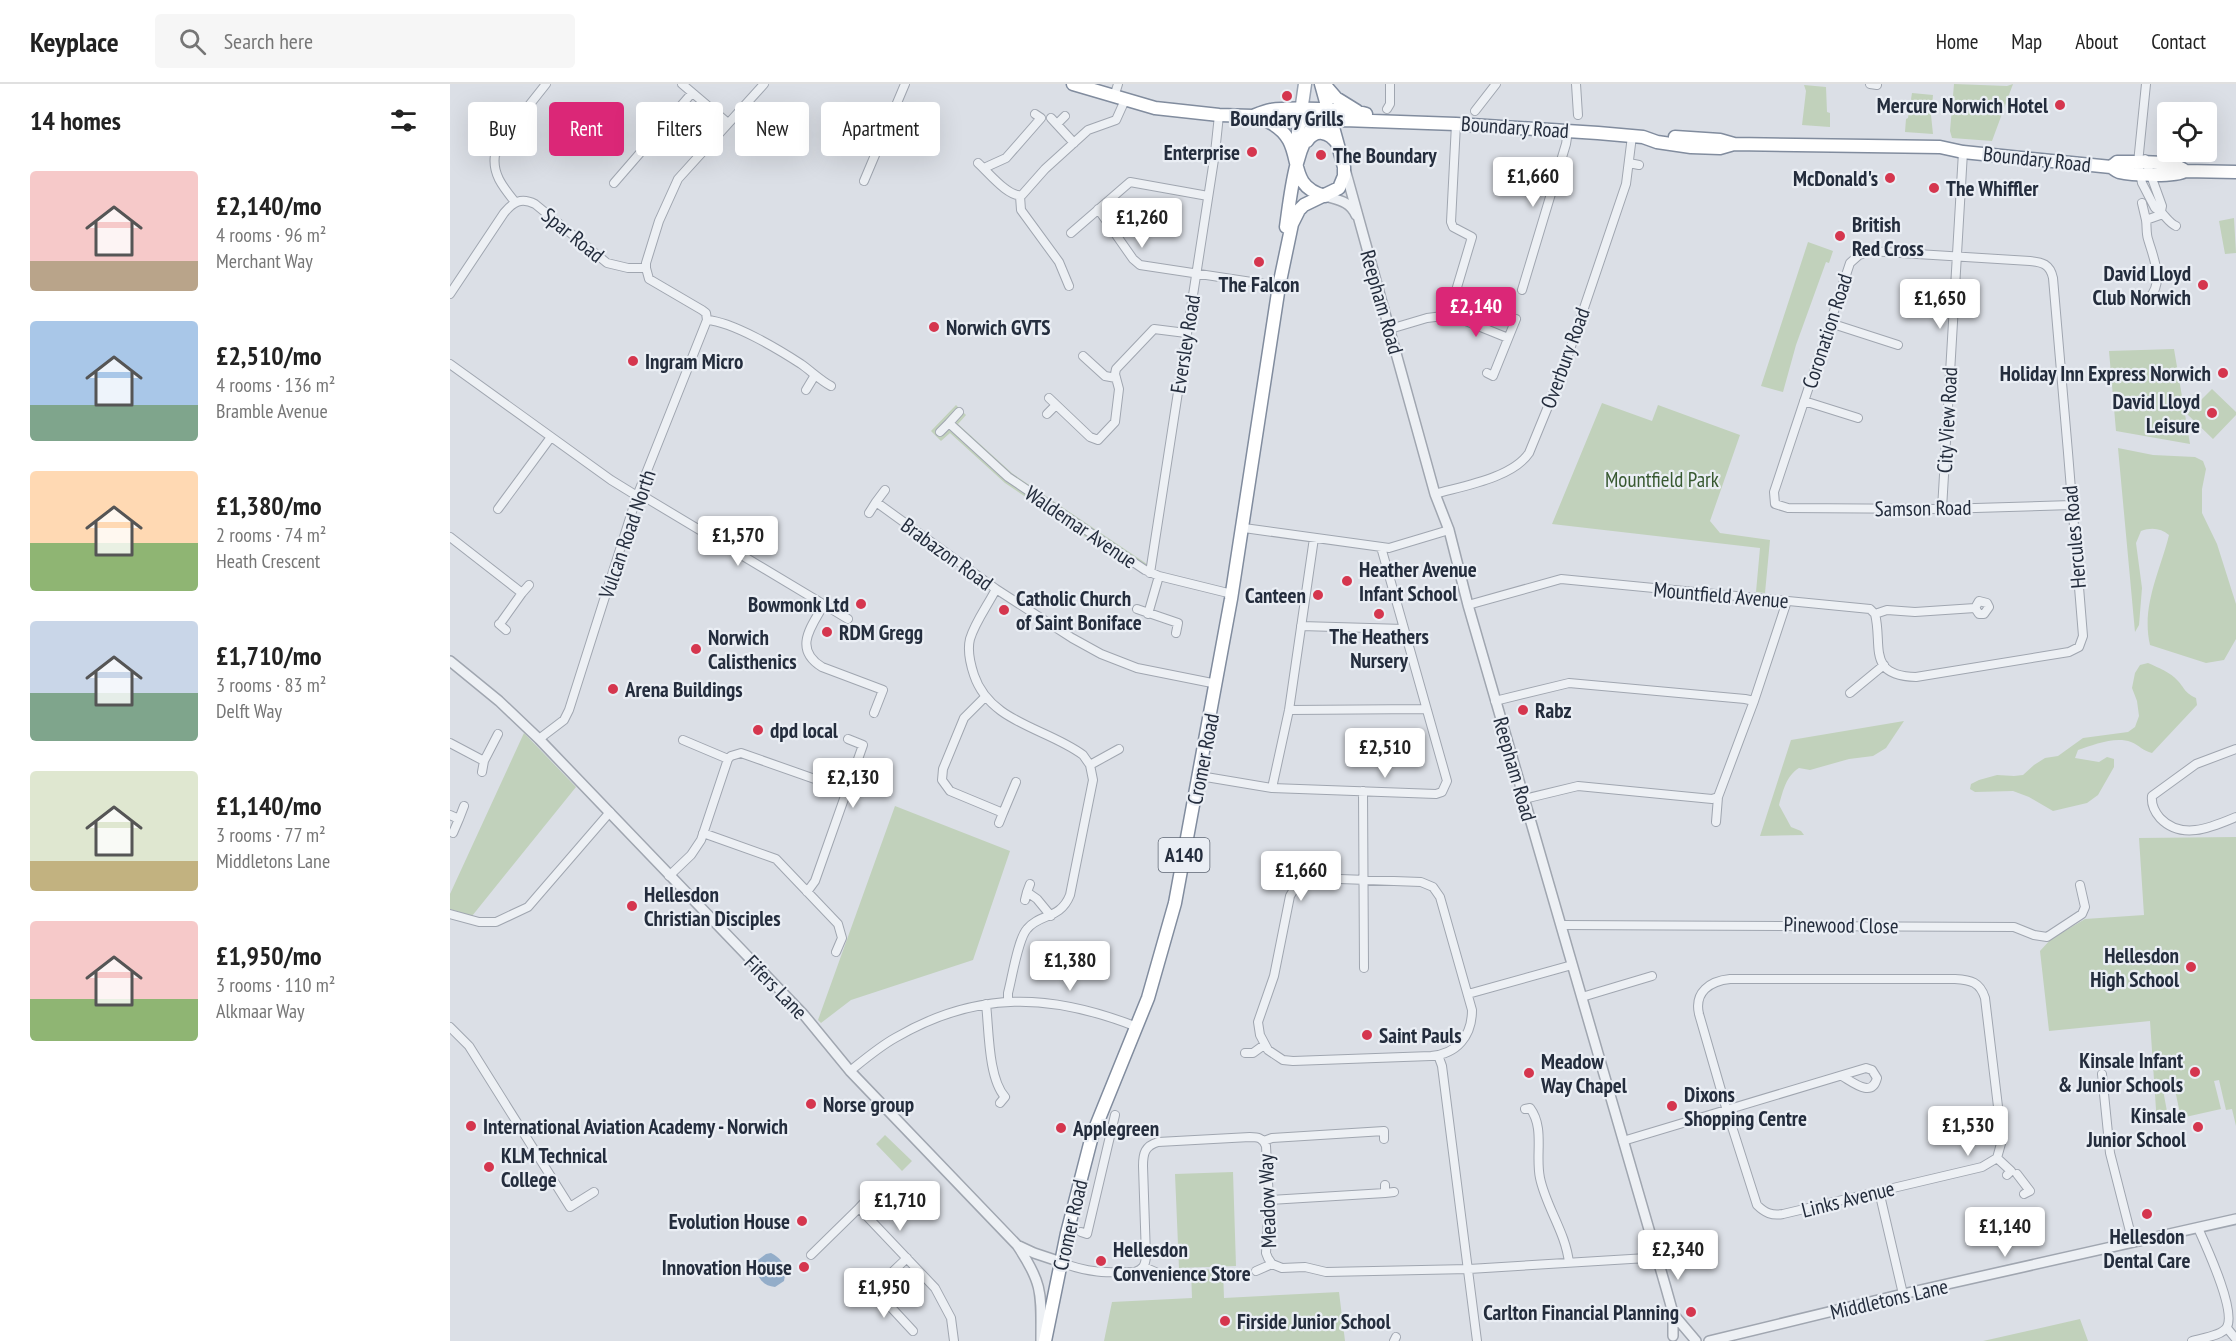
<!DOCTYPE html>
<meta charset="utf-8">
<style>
:root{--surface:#fff;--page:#f6f6f6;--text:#222;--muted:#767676;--line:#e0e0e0;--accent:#db2777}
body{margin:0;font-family:"PT Sans Narrow",sans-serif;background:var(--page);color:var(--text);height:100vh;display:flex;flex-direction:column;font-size:22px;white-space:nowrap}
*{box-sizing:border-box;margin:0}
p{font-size:20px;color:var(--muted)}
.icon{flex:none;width:33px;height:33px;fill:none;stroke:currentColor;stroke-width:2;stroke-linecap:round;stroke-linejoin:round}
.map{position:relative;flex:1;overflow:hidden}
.sheet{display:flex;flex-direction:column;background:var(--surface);width:450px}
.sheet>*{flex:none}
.guide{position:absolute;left:18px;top:18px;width:570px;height:54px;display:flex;gap:12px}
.controls{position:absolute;left:1707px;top:18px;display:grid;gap:12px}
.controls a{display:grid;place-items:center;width:60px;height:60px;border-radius:6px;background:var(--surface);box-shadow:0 6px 24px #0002;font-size:30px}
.price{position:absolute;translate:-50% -51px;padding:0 14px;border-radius:6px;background:#fff;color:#222;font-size:20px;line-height:39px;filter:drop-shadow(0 2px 3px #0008)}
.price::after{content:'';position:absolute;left:50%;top:36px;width:18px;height:14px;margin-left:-9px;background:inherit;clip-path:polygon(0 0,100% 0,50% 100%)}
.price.selected{background:var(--accent);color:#fff}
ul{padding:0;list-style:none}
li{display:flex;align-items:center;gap:18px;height:150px;padding:0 30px}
li span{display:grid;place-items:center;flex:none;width:168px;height:120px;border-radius:6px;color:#555}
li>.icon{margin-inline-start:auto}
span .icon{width:72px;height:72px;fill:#fffc;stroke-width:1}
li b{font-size:26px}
h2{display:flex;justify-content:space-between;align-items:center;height:72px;padding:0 30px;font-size:26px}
.tag{padding:0 21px;border-radius:6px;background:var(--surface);box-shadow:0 6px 24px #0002;font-size:21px;line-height:54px}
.tag.selected{background:var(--accent);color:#fff}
header{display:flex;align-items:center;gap:36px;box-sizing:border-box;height:84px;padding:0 30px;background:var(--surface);border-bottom:2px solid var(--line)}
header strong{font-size:28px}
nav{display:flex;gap:33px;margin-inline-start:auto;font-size:21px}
.search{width:420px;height:54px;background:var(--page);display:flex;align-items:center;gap:15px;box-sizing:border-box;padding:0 21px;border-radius:6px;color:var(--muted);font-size:22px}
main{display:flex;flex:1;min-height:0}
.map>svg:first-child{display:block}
</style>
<header>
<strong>Keyplace</strong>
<div class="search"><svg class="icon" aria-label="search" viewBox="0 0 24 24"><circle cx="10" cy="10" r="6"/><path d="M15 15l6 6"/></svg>Search here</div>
<nav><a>Home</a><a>Map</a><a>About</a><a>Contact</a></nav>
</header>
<main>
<section class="sheet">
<h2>14 homes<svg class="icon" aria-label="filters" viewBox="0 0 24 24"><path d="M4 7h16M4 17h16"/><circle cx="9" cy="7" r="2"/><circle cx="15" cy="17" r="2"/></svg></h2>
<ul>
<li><span style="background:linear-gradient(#f6c9c9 75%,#b9a48a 0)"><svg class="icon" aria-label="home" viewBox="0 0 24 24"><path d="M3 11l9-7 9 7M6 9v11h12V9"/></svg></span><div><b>£2,140/mo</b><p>4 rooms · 96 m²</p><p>Merchant Way</p></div></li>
<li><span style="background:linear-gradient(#a9c7e8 70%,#7fa58c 0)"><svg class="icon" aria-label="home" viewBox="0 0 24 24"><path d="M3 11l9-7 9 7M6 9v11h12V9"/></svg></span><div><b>£2,510/mo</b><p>4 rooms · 136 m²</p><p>Bramble Avenue</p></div></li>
<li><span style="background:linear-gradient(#ffd9b3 60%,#8fb573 0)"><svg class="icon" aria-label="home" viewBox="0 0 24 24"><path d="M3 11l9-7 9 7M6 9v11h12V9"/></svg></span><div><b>£1,380/mo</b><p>2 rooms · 74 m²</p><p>Heath Crescent</p></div></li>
<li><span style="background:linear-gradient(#c9d6e8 60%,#7fa58c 0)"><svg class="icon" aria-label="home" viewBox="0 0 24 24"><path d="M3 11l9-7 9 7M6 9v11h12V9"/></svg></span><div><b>£1,710/mo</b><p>3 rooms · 83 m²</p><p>Delft Way</p></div></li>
<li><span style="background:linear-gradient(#dfe7d0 75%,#c2b280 0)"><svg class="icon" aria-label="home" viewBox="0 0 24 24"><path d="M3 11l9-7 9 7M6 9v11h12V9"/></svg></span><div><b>£1,140/mo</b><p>3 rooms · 77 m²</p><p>Middletons Lane</p></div></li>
<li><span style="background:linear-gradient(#f6c9c9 65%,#8fb573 0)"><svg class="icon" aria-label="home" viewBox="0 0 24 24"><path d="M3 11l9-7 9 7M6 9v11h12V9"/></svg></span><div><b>£1,950/mo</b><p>3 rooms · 110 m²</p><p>Alkmaar Way</p></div></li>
</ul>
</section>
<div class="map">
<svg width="1786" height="1257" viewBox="0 0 1786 1257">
<rect width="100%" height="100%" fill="#dbdfe6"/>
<path fill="#c1d1bb" d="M1504 0 1557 2 1563 0 1542 57 1502 54 1500 47Z
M1354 1 1376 3 1377 28 1380 29V43L1352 41 1356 7Z
M1462 9 1483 11 1481 31 1483 50 1455 48 1456 35 1458 34Z
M1784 134 1786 169 1775 170 1769 137Z
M1358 158 1383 167 1379 179 1376 178 1346 261 1333 308 1311 302Z
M1724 265 1740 360 1666 347 1659 267Z
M1762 305 1786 328V331L1763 355 1737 330Z
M1152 319 1202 337 1208 321 1290 351 1260 437 1270 449 1320 456 1315 509 1306 508 1310 464 1102 440Z
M506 321 516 331 508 340 563 390 697 480 695 486 681 477 677 481 555 399 500 349 491 357 481 347Z
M1668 364 1703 371 1745 373 1753 377 1756 385 1752 405V429L1767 460 1786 520V555L1774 576 1756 579 1700 561C1691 522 1710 488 1719 451 1711 444 1701 443 1691 447L1686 459 1692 504 1689 541 1685 548Z
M1698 579C1709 584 1720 588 1728 597 1736 606 1734 608 1746 614L1747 621 1702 669C1693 667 1689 661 1681 658 1665 652 1643 661 1628 666L1625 674 1649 678 1657 673 1664 675V683L1648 711 1637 719 1603 727 1579 713 1563 707 1525 708 1520 705 1521 700 1529 696 1547 691 1564 692 1573 691 1584 681 1595 674 1608 672 1633 654 1678 648 1685 643 1689 632 1687 617 1682 604 1685 589 1690 581Z
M1454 637 1436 664 1423 672 1399 675 1360 686 1349 684C1336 692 1333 707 1329 721L1341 743 1351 747 1354 751 1310 752 1341 656Z
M74 649 126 703 22 832 0 825V810Z
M445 722 560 767 523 876 401 916 371 939 368 936Z
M1786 753V1042L1782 1025 1776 1026 1769 996 1764 997 1771 1025 1731 1034 1725 1006 1722 1004 1713 1006 1719 1038 1707 1040 1700 937 1599 947 1590 867 1601 855 1635 835 1694 831 1689 754Z
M435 1051 462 1077 452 1087 426 1060Z
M783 1088 786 1182 729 1184 725 1090Z
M773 1185 774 1214 889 1208 895 1257H654L662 1218 742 1214 741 1186Z
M1630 1235 1638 1257H1533Z"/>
<path fill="#93adc9" d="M321 1169C333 1175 337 1184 334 1197L325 1203C311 1202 304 1190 308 1176L316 1170Z"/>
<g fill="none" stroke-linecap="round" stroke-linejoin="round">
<g stroke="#a0a6b0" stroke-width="10">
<path id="minor" d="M232 0 278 39
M1126 0 1128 31
M1420 0 1427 1
M1696 0 1688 79 1692 99 1705 124C1714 128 1717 138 1726 142
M664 13 668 0
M937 25 940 20V0
M1025 27 1046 0
M601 34 624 59
M607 40 615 32
M1695 75 1712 122 1711 127
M528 79C539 89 559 114 572 111L595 85 638 46 666 36 675 16
M1179 79 1189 81
M534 84 556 74 591 34 585 30
M414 97 455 0
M164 99 242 9
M570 112 571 126 609 178 619 202
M65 118C53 103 42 90 45 71L73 29 96 0
M1692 119 1696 136
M648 125 683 175 690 181 829 202
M621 149 680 98 758 112
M1072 206 1116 60 1118 47
M0 210 54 129C63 118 71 113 85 120L157 179 178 184H196
M1699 214C1715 198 1703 173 1698 155 1696 149 1697 142 1696 136L1713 130
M1001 231 1002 220 1022 153 1003 143 1001 138 1006 40
M257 236 256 229 252 226 199 195 196 184V179L209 137 228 95 314 0
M257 236C283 238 328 265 351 280 361 287 370 296 381 302
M1380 239 1448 261
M940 245 977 234 1001 231 1058 254
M633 272 655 292 666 294
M0 280 161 396 187 412
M1037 289 1043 292 1066 235
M356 306 365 291
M599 314 640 353 648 356 665 338 669 305 665 290 666 285 704 245 736 249
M1354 317 1408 334
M597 330 606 321
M499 339 509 328
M490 348 499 339 558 393 695 486 709 492 782 510
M188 409 398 535
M985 410C1013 402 1062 394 1079 369L1113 286 1176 100 1182 52
M426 418 435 406
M48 425 101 353
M1492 425 1513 68
M419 429 426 418 546 505 622 554 651 570 687 584 767 600
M794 444 939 464 999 446
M0 453 72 509 79 501
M700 489 765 69 769 31
M546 505C538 521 525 538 520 555 517 567 520 579 524 591 540 639 597 644 633 671L640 681 643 696 620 811C610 836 590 829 577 845 568 855 562 894 558 909V917
M1018 521 1111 495 1420 525 1425 530
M373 522C361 543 343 565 372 583L433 606 424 629
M687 525 728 539 726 549
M698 530 709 492
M1425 530C1433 561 1416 592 1466 593L1619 568 1629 563 1633 552C1624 433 1613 313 1603 194 1600 180 1592 178 1580 177L1419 167 1409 171 1400 179 1324 408 1325 420 1338 424 1492 425 1622 421
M1425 530 1437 526 1465 528 1525 524 1529 530H1534L1539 523 1537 519 1529 517 1525 524
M52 537 72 509
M49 540 56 546
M851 542 954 545
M1400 609 1434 581
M535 613 514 634 493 685 492 696 500 707 553 729 549 739
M1045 617 1119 599 1295 615 1304 617
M839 626 976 625
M89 655 114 636 119 626 187 412 257 236
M233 656 278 675 281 672 291 669 396 706
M0 659 34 677 32 688
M1786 665 1746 680 1702 712C1701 721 1704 727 1710 734 1732 757 1762 743 1786 733
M34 677 48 650
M640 681 669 665
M750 692 822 704 986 710 992 708 997 697 931 463
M822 704 839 626 864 454
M913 707 914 884
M1074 715 1128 702 1262 715 1268 713
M553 729 566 698
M0 731 9 735 3 749
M9 735 14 722
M1266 738 1268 713 1304 617 1337 517
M253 749 326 775 388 840 392 854 386 868
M219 792 241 771 251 756 278 675
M863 794 971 798 983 803 990 813 1022 926C1022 952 1007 970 981 972L843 977 833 976 818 966 810 951 808 938 824 892 840 812 847 800Z
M357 808 365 797 413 661 398 655
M577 808 580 800
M575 816 577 808 587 815 601 832
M0 830 29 838H46L78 823 160 728
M1111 841 1564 843 1584 851 1597 853 1632 830 1635 823 1630 801
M1505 895C1521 896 1530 898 1535 914L1552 1056 1547 1074 1532 1083 1333 1130C1322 1132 1315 1129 1307 1121L1277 1027 1249 930C1244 908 1260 897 1280 895Z
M1018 910 1122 881
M1132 913 1202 892
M536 920C539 945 538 994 555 1013L550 1019
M0 943 19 962 120 1123 144 1108
M795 969H803L814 961
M988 971 992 982 1027 1257
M400 987C415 975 429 963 445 954 527 906 601 909 687 943
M1652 990 1660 1069 1683 1159
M1075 1025 1080 1024C1095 1044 1085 1071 1090 1094 1096 1123 1116 1149 1119 1179
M814 1057 822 1054 934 1047V1055
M1173 1057 1416 984 1422 986 1427 994C1422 1014 1404 999 1392 992
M1547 1074 1561 1087 1557 1091
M1567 1090 1580 1107 1574 1110
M1429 1107 1453 1210
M935 1109 944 1108
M819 1116 935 1109V1101
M409 1124 425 1107
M631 1148 637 1150 665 1031
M361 1171 409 1124 485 1204 501 1234 504 1257
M611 1178C636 1189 658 1189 685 1188 693 1185 695 1182 696 1173L693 1082C693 1069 695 1062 708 1058L800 1053C808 1053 813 1054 816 1062L819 1116 816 1169 818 1174 822 1180 832 1184 855 1183 876 1188 1019 1185 1197 1174 1206 1172
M694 1183 710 1190
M806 1187 822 1180
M424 1205 463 1247
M405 1216 409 1218 413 1216 457 1174
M1777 1244 1786 1255
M944 1257 946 1253
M1742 1257C1752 1254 1772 1252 1777 1243 1786 1226 1756 1162 1748 1144"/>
</g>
<g stroke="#a0a6b0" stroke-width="12">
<path id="tertiary" d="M895 85 985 410 999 446 1018 521 1216 1204 1223 1229V1252
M875 112C888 116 900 117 906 131
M0 577 49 617 89 655 354 931 400 987 567 1161C594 1201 591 1211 591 1257
M569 1162 584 1169 611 1178
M1224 1231 1246 1257
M1259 1257 1453 1210 1786 1135"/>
</g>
<g stroke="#99a3b2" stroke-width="15">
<path id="primary" d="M845 69 855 0"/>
</g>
<g stroke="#818c9e" stroke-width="15">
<path id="trunk" d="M623 0 705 24 769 31 803 32 819 37 894 36 1006 40 1148 49 1193 53 1207 58 1241 63 1270 64 1284 60
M874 0 886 14 907 27
M803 32C808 30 815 27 821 26 839 23 899 25 916 30
M819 38C861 59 830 100 875 112
M1225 53 1270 56 1284 60 1490 63 1513 68 1661 83C1664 85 1666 87 1669 88 1681 91 1725 93 1735 87L1786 88
M857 57C866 44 879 48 887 59
M1661 83 1667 78C1683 78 1724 76 1735 87
M836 143C841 107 845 63 868 34
M595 1257 617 1149 642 1052 698 914 725 819 781 515 829 202 842 140 849 126 854 121 889 104 894 92V83L871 0"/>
</g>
<use href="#minor" stroke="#edf0f4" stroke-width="8"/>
<use href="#tertiary" stroke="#edf0f4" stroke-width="9"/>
<use href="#primary" stroke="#fff" stroke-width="12"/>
<use href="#trunk" stroke="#fff" stroke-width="12"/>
</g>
<g fill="#d5364e" stroke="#eaeef4" stroke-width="2">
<circle cx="837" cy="12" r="6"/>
<circle cx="1610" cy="21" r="6"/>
<circle cx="802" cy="68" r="6"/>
<circle cx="871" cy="71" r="6"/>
<circle cx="1440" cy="94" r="6"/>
<circle cx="1484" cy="104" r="6"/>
<circle cx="1390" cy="152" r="6"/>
<circle cx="809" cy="178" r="6"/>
<circle cx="1753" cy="201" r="6"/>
<circle cx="484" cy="243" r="6"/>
<circle cx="183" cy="277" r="6"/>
<circle cx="1773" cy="289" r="6"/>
<circle cx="1762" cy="329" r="6"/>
<circle cx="897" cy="497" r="6"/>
<circle cx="868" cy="511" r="6"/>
<circle cx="411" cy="520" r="6"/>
<circle cx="554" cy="526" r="6"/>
<circle cx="929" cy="530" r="6"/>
<circle cx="377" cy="548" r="6"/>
<circle cx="246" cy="565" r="6"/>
<circle cx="163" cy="605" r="6"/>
<circle cx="1073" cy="626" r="6"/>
<circle cx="308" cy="646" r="6"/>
<circle cx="182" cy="822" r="6"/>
<circle cx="1741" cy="883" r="6"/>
<circle cx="917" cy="951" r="6"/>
<circle cx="1745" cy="988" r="6"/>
<circle cx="1079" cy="989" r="6"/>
<circle cx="361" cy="1020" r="6"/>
<circle cx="1222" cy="1022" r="6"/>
<circle cx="21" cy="1042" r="6"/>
<circle cx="1748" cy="1043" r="6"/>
<circle cx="611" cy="1044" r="6"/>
<circle cx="39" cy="1083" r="6"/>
<circle cx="1697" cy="1130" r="6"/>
<circle cx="352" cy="1137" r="6"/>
<circle cx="651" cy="1177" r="6"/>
<circle cx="354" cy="1183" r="6"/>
<circle cx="1241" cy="1228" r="6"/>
<circle cx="775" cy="1237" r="6"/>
</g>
<g text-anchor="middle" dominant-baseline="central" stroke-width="4.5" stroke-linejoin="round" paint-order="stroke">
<rect fill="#eaeef4" stroke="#5f6774" stroke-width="1.5" x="708.5" y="754" width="51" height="34" rx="4.5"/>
<g font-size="20" font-weight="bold" fill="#242d3d">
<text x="734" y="771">A140</text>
</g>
<g font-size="21" font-weight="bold" fill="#242d3d" stroke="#eaeef4" text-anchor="start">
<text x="1598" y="21" text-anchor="end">Mercure Norwich Hotel</text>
<text x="837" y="34" text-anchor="middle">Boundary Grills</text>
<text x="790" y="68" text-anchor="end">Enterprise</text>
<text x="883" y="71">The Boundary</text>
<text x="1428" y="94" text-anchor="end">McDonald's</text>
<text x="1496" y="104">The Whiffler</text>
<text x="1402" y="140">British<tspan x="1402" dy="24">Red Cross</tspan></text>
<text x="1741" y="189" text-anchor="end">David Lloyd<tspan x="1741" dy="24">Club Norwich</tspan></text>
<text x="809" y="200" text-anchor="middle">The Falcon</text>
<text x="496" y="243">Norwich GVTS</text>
<text x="195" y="277">Ingram Micro</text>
<text x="1761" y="289" text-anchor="end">Holiday Inn Express Norwich</text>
<text x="1750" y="317" text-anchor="end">David Lloyd<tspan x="1750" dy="24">Leisure</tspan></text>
<text x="909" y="485">Heather Avenue<tspan x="909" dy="24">Infant School</tspan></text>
<text x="856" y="511" text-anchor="end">Canteen</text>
<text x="566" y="514">Catholic Church<tspan x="566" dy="24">of Saint Boniface</tspan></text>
<text x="399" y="520" text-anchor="end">Bowmonk Ltd</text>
<text x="389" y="548">RDM Gregg</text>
<text x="929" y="552" text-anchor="middle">The Heathers<tspan x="929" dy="24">Nursery</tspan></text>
<text x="258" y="553">Norwich<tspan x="258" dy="24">Calisthenics</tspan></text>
<text x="175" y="605">Arena Buildings</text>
<text x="1085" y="626">Rabz</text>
<text x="320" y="646">dpd local</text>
<text x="194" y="810">Hellesdon<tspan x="194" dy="24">Christian Disciples</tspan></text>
<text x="1729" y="871" text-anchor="end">Hellesdon<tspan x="1729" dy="24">High School</tspan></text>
<text x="929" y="951">Saint Pauls</text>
<text x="1733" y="976" text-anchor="end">Kinsale Infant<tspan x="1733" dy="24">&amp; Junior Schools</tspan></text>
<text x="1091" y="977">Meadow<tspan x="1091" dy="24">Way Chapel</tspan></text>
<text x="1234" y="1010">Dixons<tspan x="1234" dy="24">Shopping Centre</tspan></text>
<text x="373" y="1020">Norse group</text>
<text x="1736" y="1031" text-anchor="end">Kinsale<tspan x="1736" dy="24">Junior School</tspan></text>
<text x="33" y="1042">International Aviation Academy - Norwich</text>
<text x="623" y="1044">Applegreen</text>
<text x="51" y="1071">KLM Technical<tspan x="51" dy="24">College</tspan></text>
<text x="340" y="1137" text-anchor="end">Evolution House</text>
<text x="1697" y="1152" text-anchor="middle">Hellesdon<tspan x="1697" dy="24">Dental Care</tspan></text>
<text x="663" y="1165">Hellesdon<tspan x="663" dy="24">Convenience Store</tspan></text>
<text x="342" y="1183" text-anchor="end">Innovation House</text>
<text x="1229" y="1228" text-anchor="end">Carlton Financial Planning</text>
<text x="787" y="1237">Firside Junior School</text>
</g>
<g font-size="21" fill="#242d3d" stroke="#eaeef4">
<text transform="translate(1065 43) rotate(4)">Boundary Road</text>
<text transform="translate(1587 75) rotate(6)">Boundary Road</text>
<text transform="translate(123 151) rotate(39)">Spar Road</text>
<text transform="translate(932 218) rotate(74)">Reepham Road</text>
<text transform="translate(1377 247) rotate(-72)">Coronation Road</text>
<text transform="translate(735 260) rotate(-81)">Eversley Road</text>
<text transform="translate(1115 274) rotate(-70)">Overbury Road</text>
<text transform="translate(1497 336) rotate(-87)">City View Road</text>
<text transform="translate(1473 424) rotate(-1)">Samson Road</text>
<text transform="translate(631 443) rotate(34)">Waldemar Avenue</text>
<text transform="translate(177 450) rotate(-71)">Vulcan Road North</text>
<text transform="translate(1624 453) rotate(-95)">Hercules Road</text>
<text transform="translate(497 470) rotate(36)">Brabazon Road</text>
<text transform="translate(1271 511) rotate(5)">Mountfield Avenue</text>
<text transform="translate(753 675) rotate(-79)">Cromer Road</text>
<text transform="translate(1065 685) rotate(74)">Reepham Road</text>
<text transform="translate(1391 841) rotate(1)">Pinewood Close</text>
<text transform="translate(326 903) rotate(46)">Fifers Lane</text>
<text transform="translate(1398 1115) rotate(-14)">Links Avenue</text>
<text transform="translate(817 1117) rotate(-92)">Meadow Way</text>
<text transform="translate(620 1141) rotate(-77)">Cromer Road</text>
<text transform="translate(1439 1215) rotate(-13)">Middletons Lane</text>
</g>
<g font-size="21" fill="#385931" stroke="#eaeef4">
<text x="1212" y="395">Mountfield Park</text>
</g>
</g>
</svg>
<div class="controls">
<a><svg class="icon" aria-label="locate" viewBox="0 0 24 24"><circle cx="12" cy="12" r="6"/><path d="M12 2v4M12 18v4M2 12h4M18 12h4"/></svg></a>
</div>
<b class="price" style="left:1083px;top:124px">£1,660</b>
<b class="price" style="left:692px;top:165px">£1,260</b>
<b class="price" style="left:1490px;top:246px">£1,650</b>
<b class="price selected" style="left:1026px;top:254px">£2,140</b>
<b class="price" style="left:288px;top:483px">£1,570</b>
<b class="price" style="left:935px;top:695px">£2,510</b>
<b class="price" style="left:403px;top:725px">£2,130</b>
<b class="price" style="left:851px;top:818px">£1,660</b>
<b class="price" style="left:620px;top:908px">£1,380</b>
<b class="price" style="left:1518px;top:1073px">£1,530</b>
<b class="price" style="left:450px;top:1148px">£1,710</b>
<b class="price" style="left:1555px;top:1174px">£1,140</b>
<b class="price" style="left:1228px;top:1197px">£2,340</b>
<b class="price" style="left:434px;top:1235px">£1,950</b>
<div class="guide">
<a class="tag">Buy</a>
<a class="tag selected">Rent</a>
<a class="tag">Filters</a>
<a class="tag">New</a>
<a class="tag">Apartment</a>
</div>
</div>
</main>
